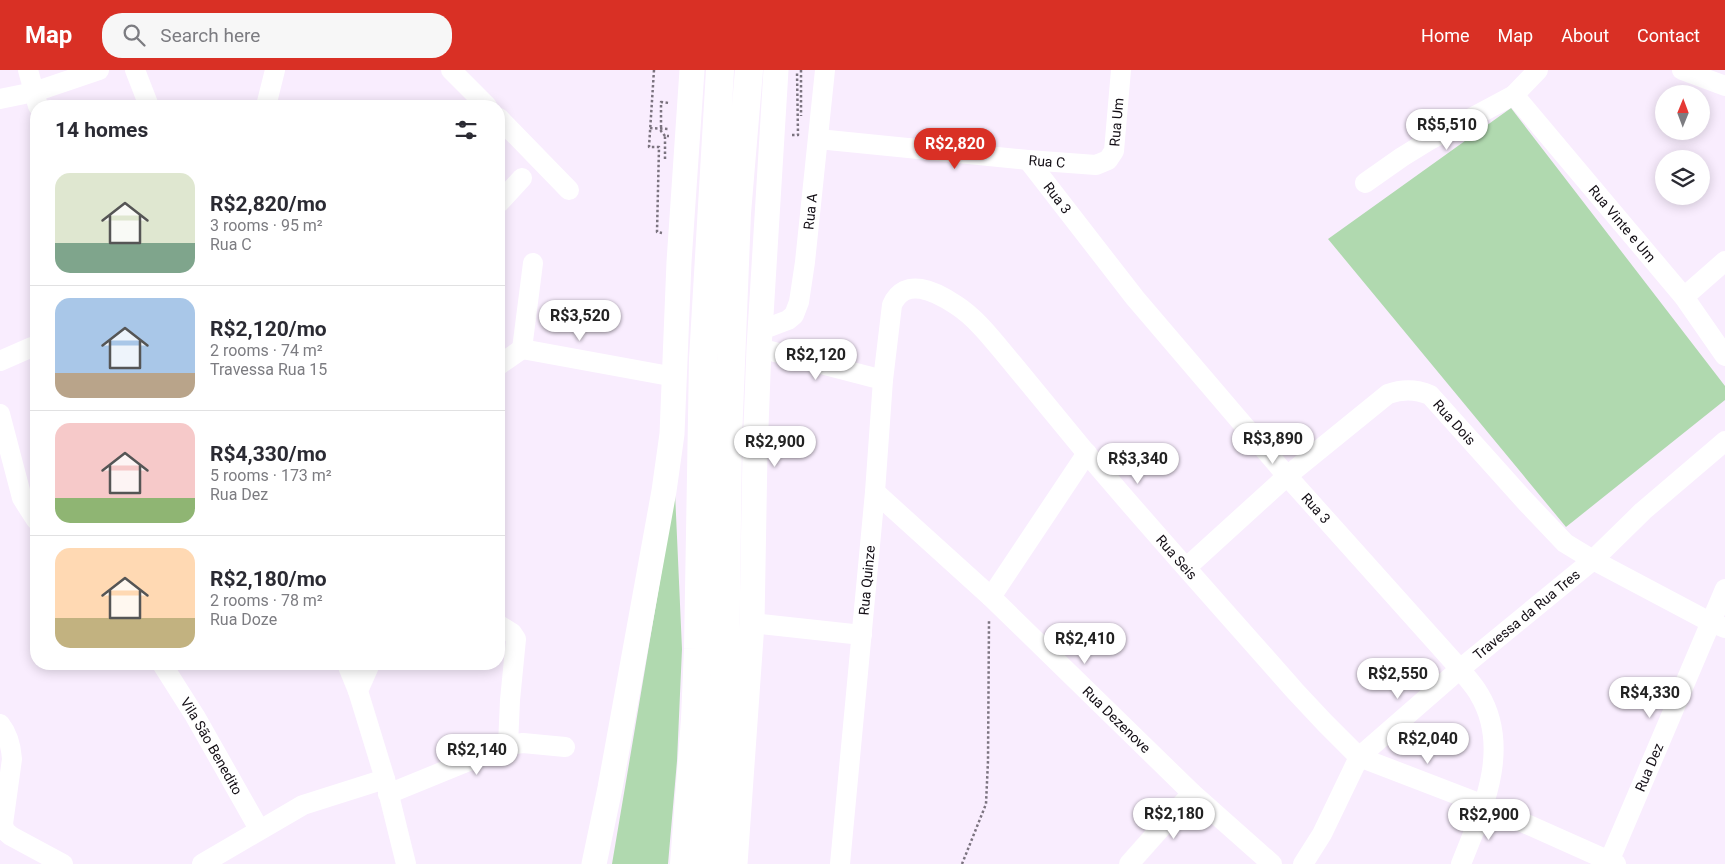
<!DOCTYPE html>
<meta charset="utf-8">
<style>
:root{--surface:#fff;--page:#f7f7f7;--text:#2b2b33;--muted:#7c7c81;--line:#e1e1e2;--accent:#d93025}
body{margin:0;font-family:Roboto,sans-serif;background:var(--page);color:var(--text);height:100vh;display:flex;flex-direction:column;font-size:19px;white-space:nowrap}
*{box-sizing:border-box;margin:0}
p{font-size:16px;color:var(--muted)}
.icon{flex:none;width:28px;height:28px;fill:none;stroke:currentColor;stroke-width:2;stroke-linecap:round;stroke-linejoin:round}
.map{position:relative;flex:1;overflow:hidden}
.drawer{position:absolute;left:30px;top:30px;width:475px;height:570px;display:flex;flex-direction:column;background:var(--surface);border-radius:20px;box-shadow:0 2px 12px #0003}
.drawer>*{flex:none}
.needle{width:32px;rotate:1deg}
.tools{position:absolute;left:1655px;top:15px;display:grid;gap:10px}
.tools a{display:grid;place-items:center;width:55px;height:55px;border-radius:50%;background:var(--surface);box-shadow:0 2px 12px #0003;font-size:25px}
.price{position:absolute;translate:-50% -42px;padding:0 11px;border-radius:18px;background:#fff;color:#222;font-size:16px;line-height:32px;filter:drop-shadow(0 1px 2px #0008)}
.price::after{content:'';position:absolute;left:50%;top:30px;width:15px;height:11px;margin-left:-8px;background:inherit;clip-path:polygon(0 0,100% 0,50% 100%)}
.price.on{background:var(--accent);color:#fff}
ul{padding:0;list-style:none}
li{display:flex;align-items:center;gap:15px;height:125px;padding:0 25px}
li+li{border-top:1px solid var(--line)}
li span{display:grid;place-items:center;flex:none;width:140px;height:100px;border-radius:15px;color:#555}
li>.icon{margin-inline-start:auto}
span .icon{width:60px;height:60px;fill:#fffc;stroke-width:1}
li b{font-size:21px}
h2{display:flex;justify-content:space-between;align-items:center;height:60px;padding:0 25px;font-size:21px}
header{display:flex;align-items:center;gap:30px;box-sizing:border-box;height:70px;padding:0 25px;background:var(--accent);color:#fff}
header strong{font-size:24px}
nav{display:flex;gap:28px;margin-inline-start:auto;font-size:18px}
.search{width:350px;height:45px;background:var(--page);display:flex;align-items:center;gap:12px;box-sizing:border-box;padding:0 18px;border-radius:20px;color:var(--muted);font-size:19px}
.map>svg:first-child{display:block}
</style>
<header>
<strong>Map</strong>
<div class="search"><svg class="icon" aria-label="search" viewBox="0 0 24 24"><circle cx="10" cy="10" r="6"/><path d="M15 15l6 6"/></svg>Search here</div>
<nav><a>Home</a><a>Map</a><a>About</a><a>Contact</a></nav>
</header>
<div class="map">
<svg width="1725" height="794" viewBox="0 0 1725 794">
<rect width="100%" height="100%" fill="#f9edfe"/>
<path fill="#b0d9af" d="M1511 38 1725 316V330L1566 457 1328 169Z
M675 422 682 579 677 691 668 794H612Z"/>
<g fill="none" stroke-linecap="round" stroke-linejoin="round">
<path stroke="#7b737f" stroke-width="2.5" stroke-dasharray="2.5 2.5" stroke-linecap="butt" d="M654 0 649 77H659L657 162 662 163
M801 0V46
M650 58 669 59
M792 65H798L797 1
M665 66 661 61V32L669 33
M665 89V66H669
M962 794 986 734 988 691 989 550"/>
<g stroke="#fff" stroke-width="20">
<path d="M28 0 38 36"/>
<path d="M135 0 149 36"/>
<path d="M451 0 487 36"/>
<path d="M1682 0 1725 16"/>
<path id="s1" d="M1514 25 1684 227 1725 286"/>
<path d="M0 29 34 22 99 0"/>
<path d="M266 36 275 0"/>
<path d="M499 48 569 120"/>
<path id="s2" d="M818 69 1028 90 1096 95 1108 90 1114 81 1121 0"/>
<path id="s3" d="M1028 90 1135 228 1287 406 1460 599C1466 607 1474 615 1479 624 1512 679 1482 741 1461 794"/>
<path d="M1365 113 1402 87 1428 71 1514 25 1538 0"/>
<path d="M499 133 522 108"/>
<path d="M1684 227 1725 191"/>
<path id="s4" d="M759 261 788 250 794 245 799 232 805 192 825 0"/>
<path d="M759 278 883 310"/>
<path d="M522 279 533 193"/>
<path d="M0 291 32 277"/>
<path d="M499 295 522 279 675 307"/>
<path d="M0 344 22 428 36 450"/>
<path id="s5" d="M875 422 991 527 1192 723 1272 794"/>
<path id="s6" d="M1187 497 1287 406 1388 324C1402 319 1416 319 1430 325L1526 432 1565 473 1593 490 1710 552 1725 558"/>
<path d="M991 527 1087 383"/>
<path d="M752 553 862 565"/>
<path d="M499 555 512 563 516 569 510 630 508 675"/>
<path id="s7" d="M162 594 195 646 259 759"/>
<path d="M347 594 358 621"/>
<path d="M370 594 358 621 385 709 406 794"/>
<path d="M0 654C8 664 11 675 12 689L3 754 5 761 11 766 63 794"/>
<path d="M388 724 508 675 523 673 565 677"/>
<path d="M202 794 303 735 385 709"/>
<path id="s8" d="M840 794 875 422 883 310 892 235C905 206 935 221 956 235 978 249 996 274 1013 294 1037 323 1060 351 1083 379 1152 461 1224 540 1295 621L1325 653 1359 687 1484 735 1616 794"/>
<path d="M1129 794 1192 723"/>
<path id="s9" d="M1303 794 1322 764 1359 687 1460 599 1593 490 1643 441 1725 371"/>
<path id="s10" d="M1608 794 1725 519"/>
</g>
<path stroke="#fff" stroke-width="25" d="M594 794 610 718 664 421 672 364 679 192 692 0
M735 794 752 553 755 383 759 278 776 0"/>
<path stroke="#fff" stroke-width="28" d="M684 794 695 649 698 579 703 289 720 0
M710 794 725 605 728 368 737 143 749 0"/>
</g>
<g text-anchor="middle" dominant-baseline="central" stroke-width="4" stroke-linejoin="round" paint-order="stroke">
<g font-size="14" fill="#130e15" stroke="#fff">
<text stroke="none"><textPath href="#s2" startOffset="332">Rua Um</textPath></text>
<text stroke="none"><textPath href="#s2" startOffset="230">Rua C</textPath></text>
<text stroke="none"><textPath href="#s3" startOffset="48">Rua 3</textPath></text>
<text stroke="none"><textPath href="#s4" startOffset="144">Rua A</textPath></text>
<text stroke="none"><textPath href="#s1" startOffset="168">Rua Vinte e Um</textPath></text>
<text stroke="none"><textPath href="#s6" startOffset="345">Rua Dois</textPath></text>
<text stroke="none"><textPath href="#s3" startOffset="452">Rua 3</textPath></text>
<text stroke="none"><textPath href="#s8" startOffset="972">Rua Seis</textPath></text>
<text stroke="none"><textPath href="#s8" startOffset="285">Rua Quinze</textPath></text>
<text stroke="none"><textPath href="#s9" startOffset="341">Travessa da Rua Tres</textPath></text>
<text stroke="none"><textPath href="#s5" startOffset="332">Rua Dezenove</textPath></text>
<text stroke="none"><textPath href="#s7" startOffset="96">Vila São Benedito</textPath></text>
<text stroke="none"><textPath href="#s10" startOffset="105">Rua Dez</textPath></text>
</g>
</g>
</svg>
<div class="tools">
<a><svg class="needle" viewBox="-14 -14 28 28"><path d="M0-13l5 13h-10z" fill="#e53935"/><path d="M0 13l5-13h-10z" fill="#7c7c81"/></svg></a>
<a><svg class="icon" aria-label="layers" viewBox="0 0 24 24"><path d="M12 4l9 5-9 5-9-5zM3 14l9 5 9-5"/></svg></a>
</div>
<b class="price" style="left:1447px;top:81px">R$5,510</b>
<b class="price on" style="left:955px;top:100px">R$2,820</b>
<b class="price" style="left:580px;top:272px">R$3,520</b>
<b class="price" style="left:816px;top:311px">R$2,120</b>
<b class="price" style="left:1273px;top:395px">R$3,890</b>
<b class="price" style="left:775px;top:398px">R$2,900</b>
<b class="price" style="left:1138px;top:415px">R$3,340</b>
<b class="price" style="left:1085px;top:595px">R$2,410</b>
<b class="price" style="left:1398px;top:630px">R$2,550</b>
<b class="price" style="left:1650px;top:649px">R$4,330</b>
<b class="price" style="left:1428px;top:695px">R$2,040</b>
<b class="price" style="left:477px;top:706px">R$2,140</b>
<b class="price" style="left:1174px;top:770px">R$2,180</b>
<b class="price" style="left:1489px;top:771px">R$2,900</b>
<section class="drawer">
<h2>14 homes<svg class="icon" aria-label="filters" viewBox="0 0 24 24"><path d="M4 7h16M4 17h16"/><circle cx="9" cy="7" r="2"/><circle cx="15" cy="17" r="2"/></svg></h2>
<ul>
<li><span style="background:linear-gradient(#dfe7d0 70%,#7fa58c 0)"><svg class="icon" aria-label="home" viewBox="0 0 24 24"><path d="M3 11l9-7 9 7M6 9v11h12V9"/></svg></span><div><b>R$2,820/mo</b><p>3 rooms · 95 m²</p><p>Rua C</p></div></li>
<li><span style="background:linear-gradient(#a9c7e8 75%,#b9a48a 0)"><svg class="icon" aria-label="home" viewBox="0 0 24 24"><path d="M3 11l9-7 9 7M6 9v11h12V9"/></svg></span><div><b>R$2,120/mo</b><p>2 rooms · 74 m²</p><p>Travessa Rua 15</p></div></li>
<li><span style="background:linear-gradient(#f6c9c9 75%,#8fb573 0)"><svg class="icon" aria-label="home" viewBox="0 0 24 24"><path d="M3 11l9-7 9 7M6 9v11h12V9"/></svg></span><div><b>R$4,330/mo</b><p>5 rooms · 173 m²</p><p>Rua Dez</p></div></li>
<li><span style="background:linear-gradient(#ffd9b3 70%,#c2b280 0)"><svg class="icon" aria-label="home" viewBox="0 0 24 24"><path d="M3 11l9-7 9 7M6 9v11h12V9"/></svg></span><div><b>R$2,180/mo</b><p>2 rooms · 78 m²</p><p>Rua Doze</p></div></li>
</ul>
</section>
</div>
